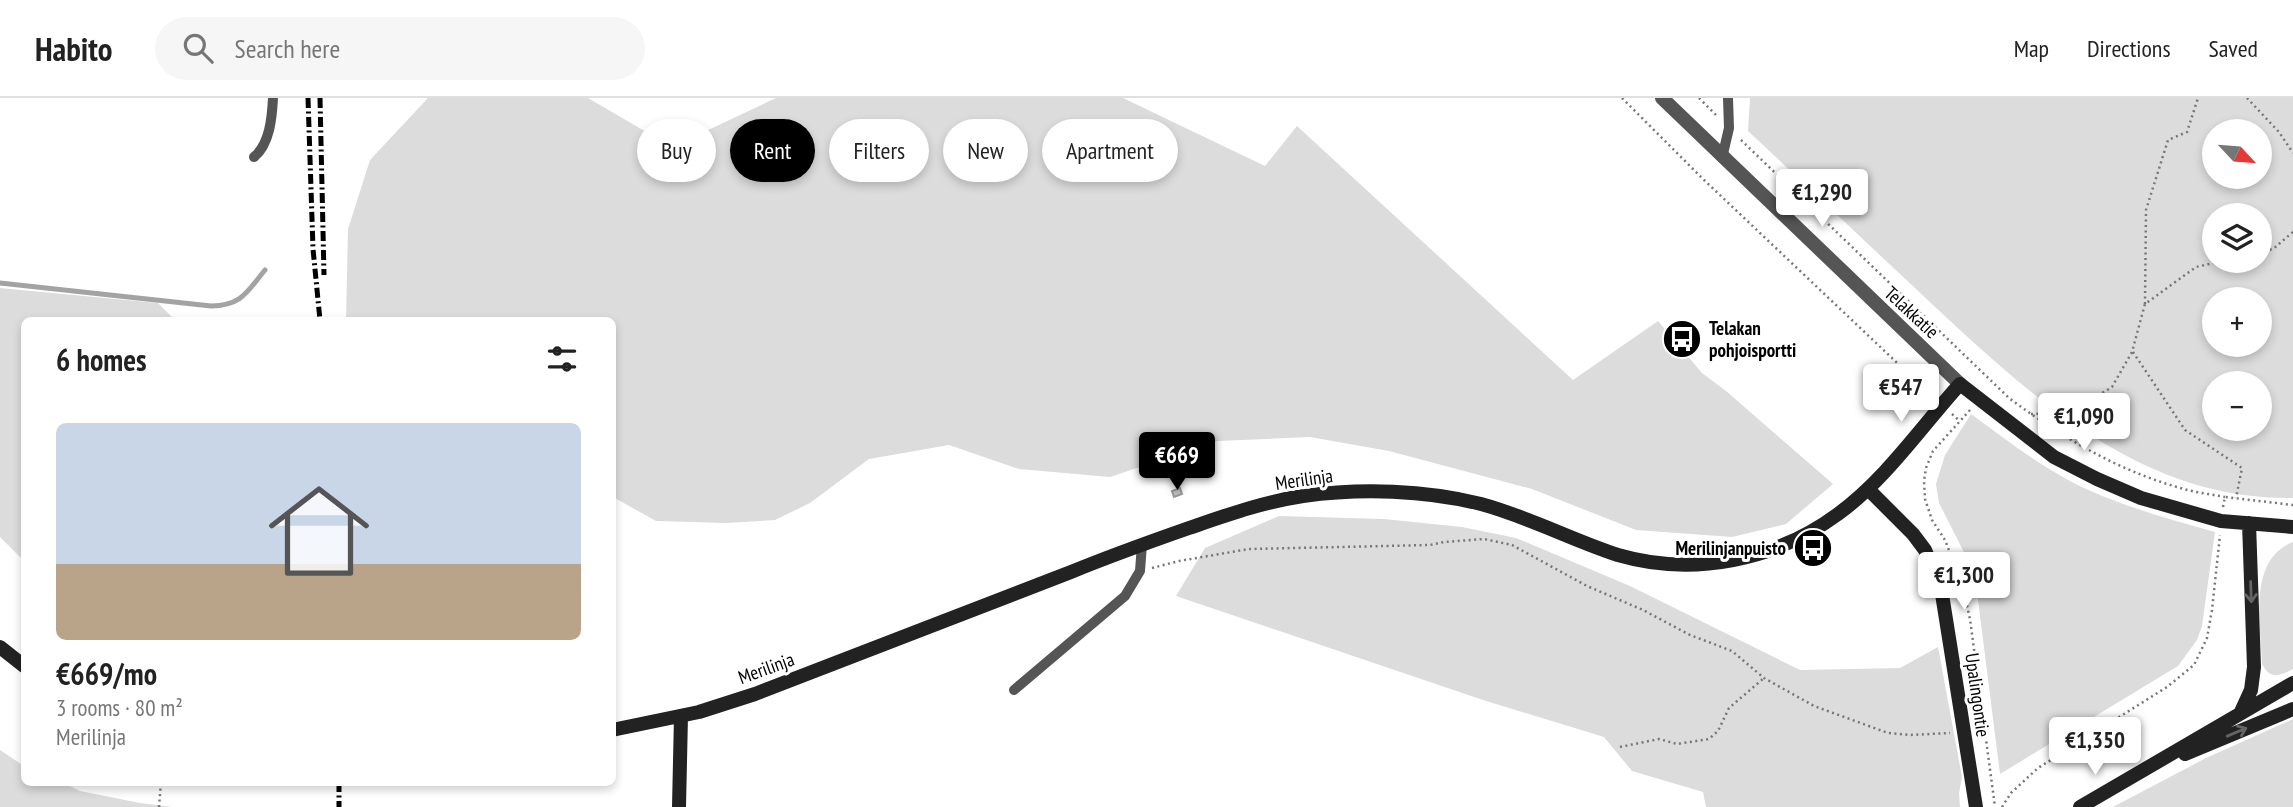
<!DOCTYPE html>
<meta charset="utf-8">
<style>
:root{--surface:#fff;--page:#f6f6f6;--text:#222;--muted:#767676;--line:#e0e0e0;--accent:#000}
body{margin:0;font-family:"PT Sans Narrow",sans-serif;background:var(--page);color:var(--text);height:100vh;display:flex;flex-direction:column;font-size:26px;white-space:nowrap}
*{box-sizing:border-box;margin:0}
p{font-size:23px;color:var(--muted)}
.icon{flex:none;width:38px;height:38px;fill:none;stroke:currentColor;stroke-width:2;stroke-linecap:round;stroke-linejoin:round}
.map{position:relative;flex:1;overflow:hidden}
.details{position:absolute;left:21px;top:219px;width:595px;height:469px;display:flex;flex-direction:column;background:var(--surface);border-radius:10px;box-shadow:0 4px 10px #0003}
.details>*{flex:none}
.banner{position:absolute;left:637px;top:21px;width:665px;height:63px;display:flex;gap:14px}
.needle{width:46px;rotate:116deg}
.fabs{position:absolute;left:2202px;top:21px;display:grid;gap:14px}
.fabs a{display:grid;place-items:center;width:70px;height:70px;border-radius:50%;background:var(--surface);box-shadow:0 4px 10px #0003;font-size:35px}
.price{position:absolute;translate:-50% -60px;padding:0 16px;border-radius:7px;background:#fff;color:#222;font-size:23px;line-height:46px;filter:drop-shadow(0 2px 4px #0008)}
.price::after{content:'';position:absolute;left:50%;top:42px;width:21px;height:16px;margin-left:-10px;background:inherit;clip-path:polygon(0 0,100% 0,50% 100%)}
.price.on{background:var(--accent);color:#fff}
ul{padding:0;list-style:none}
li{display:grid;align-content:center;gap:14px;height:371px;padding:0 35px}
li span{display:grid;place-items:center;height:217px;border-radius:10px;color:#555}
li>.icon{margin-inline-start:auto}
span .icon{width:126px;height:126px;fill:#fffc;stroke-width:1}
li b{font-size:30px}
h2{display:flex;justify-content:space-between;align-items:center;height:84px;padding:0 35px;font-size:30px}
.chip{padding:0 24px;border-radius:32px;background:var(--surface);box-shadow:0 4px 10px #0003;font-size:24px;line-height:63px}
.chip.on{background:var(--accent);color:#fff}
header{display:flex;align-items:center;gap:42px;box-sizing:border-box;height:98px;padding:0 35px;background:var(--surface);border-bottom:2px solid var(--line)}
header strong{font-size:33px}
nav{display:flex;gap:38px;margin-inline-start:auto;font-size:24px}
.search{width:490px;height:63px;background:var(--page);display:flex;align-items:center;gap:18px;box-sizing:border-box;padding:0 24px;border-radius:38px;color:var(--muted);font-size:26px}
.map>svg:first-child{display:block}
</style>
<header>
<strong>Habito</strong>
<div class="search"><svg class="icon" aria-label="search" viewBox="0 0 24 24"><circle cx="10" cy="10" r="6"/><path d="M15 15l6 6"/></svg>Search here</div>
<nav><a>Map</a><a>Directions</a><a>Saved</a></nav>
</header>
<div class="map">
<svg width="2293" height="709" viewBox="0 0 2293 709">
<rect width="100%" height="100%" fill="#fff"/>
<path fill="#dcdcdc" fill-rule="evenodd" d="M428 0H588L672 49 776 0H1123L1265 68 1297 28 1573 282 1658 223 1702 275 1726 293 1833 386 1786 426 1732 439 1636 432 1532 391 1389 353 1310 339 1218 343 1110 379 1019 371 949 347 869 361 810 405 775 422 726 425 656 423 613 399 612 222H346L348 131 370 62Z
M1750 0H2293V400C2136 403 2021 289 1915 190 1859 138 1804 85 1748 33ZM2214 33H2259V79H2214ZM2214 117H2259V163H2214ZM2214 201H2259V247H2214ZM2214 285H2259V331H2214Z
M0 190 158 205 175 222H24V463L0 439Z
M1971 316C2009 344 2049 375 2093 394 2132 411 2173 422 2215 434L2202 528 2197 542 2178 568 2000 676 1977 494 1969 464 1939 405 1936 386 1945 357Z
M1279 418 1384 421 1462 429 1516 440 1630 488 1800 572 1900 570 1938 549 1962 679 1959 695 1960 709H1706L1703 694 1632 673 1604 639 1483 602 1176 498 1205 450Z
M2293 444V571C2280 578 2270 582 2262 566 2261 527 2247 462 2293 444Z
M2293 621V709H2113L2206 660Z
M0 652 24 668V684H61L80 693 140 705 173 709H0Z"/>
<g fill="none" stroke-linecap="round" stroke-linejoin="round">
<path stroke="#a3a3a3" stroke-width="5" d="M0 185 211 208C242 207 246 195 265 172"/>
</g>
<path fill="#c4c4c4" stroke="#999" stroke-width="2" d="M1180 390 1182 396 1174 399 1172 393Z"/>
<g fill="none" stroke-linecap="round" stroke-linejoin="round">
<path stroke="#777" stroke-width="2.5" stroke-dasharray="2 3.5" stroke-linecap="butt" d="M1622 0 1703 81 1931 297
M1699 0 1716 17
M2247 0 2279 34 2293 55
M1741 42 2009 300C2060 338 2115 371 2177 389 2192 394 2209 396 2225 399
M2259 154 2273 151 2293 134
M2145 206 2146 112 2168 42 2187 34 2198 0
M2133 254 2185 332 2242 370 2236 400
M1970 312 1933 353 1926 370 1924 383 1925 401 1932 422 1945 442 1962 485 1970 521 1995 709
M1952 316 1960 323
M2031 316 2069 315 2112 289 2132 254 2145 206 2196 169 2222 163
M2223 409 2225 399 2293 407
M1152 470 1179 463 1249 451 1430 447 1444 444 1484 441 1512 447 1587 488 1643 512 1690 537 1732 553 1764 580 1814 608 1888 635 1910 637 1950 635
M1620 649 1659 641 1677 646 1709 641 1718 633 1729 610 1764 580
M159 709 161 684
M2002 709 2011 695 2038 670 2167 589 2194 567 2207 540 2212 512 2220 437"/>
<path stroke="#555" stroke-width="10" d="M254 59C270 46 272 19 273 0
M1722 60 1729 30 1728 0
M1014 592 1125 498 1140 473 1142 446"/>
<path stroke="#555" stroke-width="14" d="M1662 0 1960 286"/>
<path stroke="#222" stroke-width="14" d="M1868 391 1913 436 1925 452 1941 490 1976 709
M0 549 24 568
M2240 616 2251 592 2254 569 2249 425
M612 632 699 614 755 596C861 555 966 514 1071 474 1110 458 1149 444 1189 430 1227 417 1263 404 1303 398 1361 390 1425 392 1481 406 1529 419 1572 442 1618 457 1693 479 1776 462 1838 416 1886 381 1921 329 1960 286L2054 359 2097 381 2141 400 2221 423 2293 429
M2185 656 2293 611
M679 709 681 618
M2080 709 2293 585"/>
<path stroke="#000" stroke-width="5" stroke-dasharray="10 3.5 2 3.5" stroke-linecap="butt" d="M308 0 313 151 320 222
M320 0 324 177
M339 684V709"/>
</g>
<defs><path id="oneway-shaft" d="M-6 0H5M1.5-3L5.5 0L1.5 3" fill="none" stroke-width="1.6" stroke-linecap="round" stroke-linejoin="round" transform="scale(1.75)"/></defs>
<g stroke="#646464">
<use href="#oneway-shaft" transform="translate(2251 494) rotate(88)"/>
<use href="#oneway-shaft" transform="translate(2237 634) rotate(-23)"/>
</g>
<defs>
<g id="bus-disc" transform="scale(2.0125)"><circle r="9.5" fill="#000" stroke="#fff"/><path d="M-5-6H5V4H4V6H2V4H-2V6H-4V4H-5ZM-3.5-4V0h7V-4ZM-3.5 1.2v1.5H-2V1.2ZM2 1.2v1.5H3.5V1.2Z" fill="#fff"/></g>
</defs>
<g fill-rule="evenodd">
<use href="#bus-disc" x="1682" y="241"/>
<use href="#bus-disc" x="1813" y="450"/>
</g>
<g text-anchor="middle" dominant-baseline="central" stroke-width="6" stroke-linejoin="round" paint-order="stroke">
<g font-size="19" fill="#000" stroke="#fff">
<text transform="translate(1912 214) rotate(43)">Telakkatie</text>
<text transform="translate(1304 381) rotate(-8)">Merilinja</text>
<text transform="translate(766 570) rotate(-20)">Merilinja</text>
<text transform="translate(1978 597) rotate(82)">Upalingontie</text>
</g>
<g font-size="19" font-weight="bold" fill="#000" stroke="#fff" text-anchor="start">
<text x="1709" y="230">Telakan<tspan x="1709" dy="22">pohjoisportti</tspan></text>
<text x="1786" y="450" text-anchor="end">Merilinjanpuisto</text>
</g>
</g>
</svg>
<div class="fabs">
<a><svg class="needle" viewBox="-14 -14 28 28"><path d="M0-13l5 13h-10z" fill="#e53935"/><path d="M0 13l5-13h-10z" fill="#767676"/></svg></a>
<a><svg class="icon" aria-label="layers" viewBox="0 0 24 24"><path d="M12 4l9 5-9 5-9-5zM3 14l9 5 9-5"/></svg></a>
<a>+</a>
<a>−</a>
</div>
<b class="price" style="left:1822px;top:131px">€1,290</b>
<b class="price" style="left:1901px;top:326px">€547</b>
<b class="price" style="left:2084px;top:355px">€1,090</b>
<b class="price on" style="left:1177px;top:394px">€669</b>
<b class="price" style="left:1964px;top:514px">€1,300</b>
<b class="price" style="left:2095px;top:679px">€1,350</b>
<div class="banner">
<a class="chip">Buy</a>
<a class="chip on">Rent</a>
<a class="chip">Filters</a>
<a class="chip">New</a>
<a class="chip">Apartment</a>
</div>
<section class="details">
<h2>6 homes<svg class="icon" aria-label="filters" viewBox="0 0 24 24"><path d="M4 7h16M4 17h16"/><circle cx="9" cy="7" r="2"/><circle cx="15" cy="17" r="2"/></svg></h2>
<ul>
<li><span style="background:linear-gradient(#c9d6e8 65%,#b9a48a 0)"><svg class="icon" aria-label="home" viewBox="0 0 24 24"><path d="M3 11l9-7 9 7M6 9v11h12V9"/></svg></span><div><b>€669/mo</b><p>3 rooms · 80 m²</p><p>Merilinja</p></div></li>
</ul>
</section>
</div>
